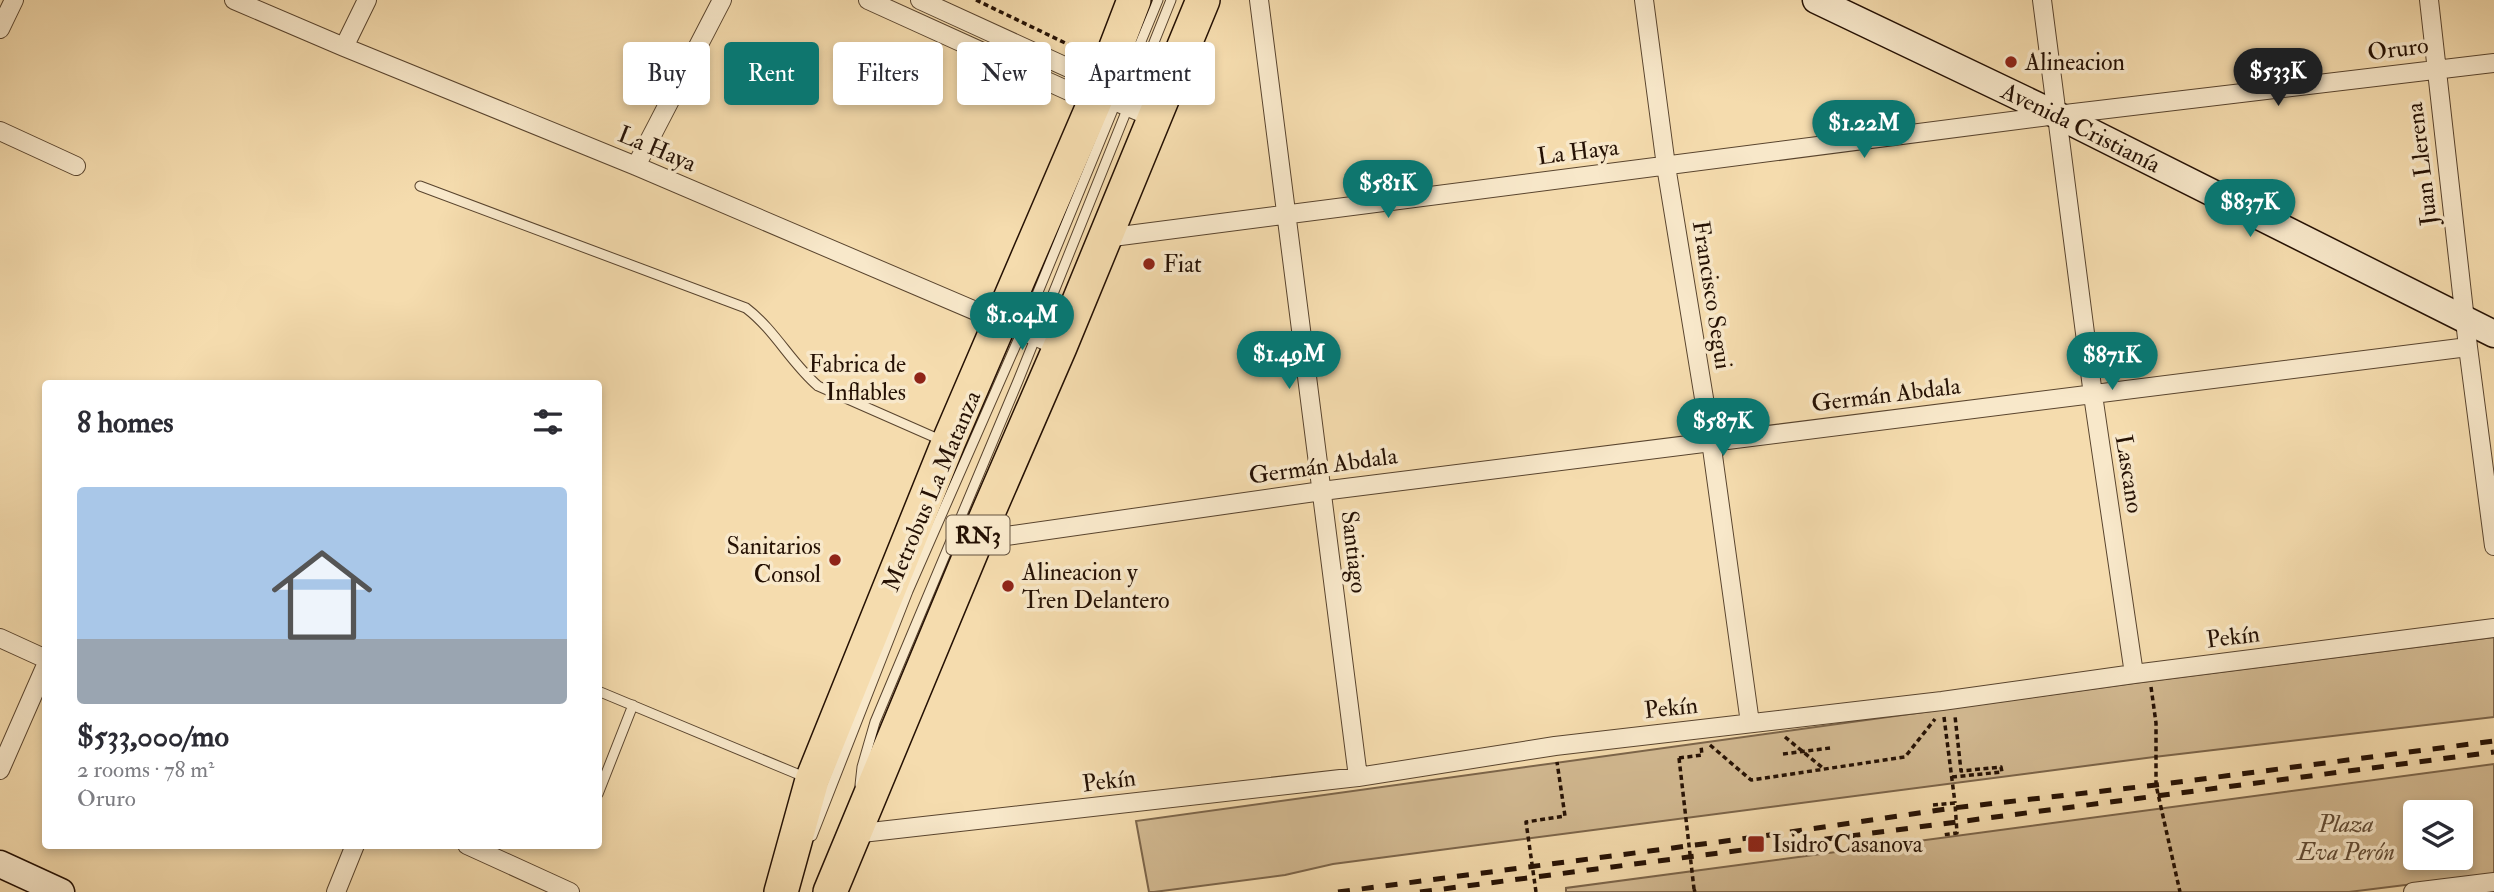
<!DOCTYPE html>
<meta charset="utf-8">
<style>
:root{--surface:#fff;--page:#f2f2f3;--text:#2b2b33;--muted:#7c7c81;--line:#e1e1e2;--accent:#0f766e}
body{margin:0;font-family:"IM FELL Double Pica",serif;background:var(--page);color:var(--text);height:100vh;display:flex;flex-direction:column;font-size:26px;white-space:nowrap}
*{box-sizing:border-box;margin:0}
p{font-size:23px;color:var(--muted)}
.icon{flex:none;width:38px;height:38px;fill:none;stroke:currentColor;stroke-width:2;stroke-linecap:round;stroke-linejoin:round}
.map{position:relative;flex:1;overflow:hidden}
.drawer{position:absolute;left:42px;top:380px;width:560px;height:469px;display:flex;flex-direction:column;background:var(--surface);border-radius:7px;box-shadow:0 4px 10px #0003}
.drawer>*{flex:none}
.hud{position:absolute;left:623px;top:42px;width:665px;height:63px;display:flex;gap:14px}
.fabs{position:absolute;left:2403px;top:800px;display:grid;gap:14px}
.fabs a{display:grid;place-items:center;width:70px;height:70px;border-radius:7px;background:var(--surface);box-shadow:0 4px 10px #0003;font-size:35px}
.price{position:absolute;translate:-50% -60px;padding:0 16px;border-radius:24px;background:var(--accent);color:#fff;font-size:23px;line-height:46px;filter:drop-shadow(0 2px 4px #0008)}
.price::after{content:'';position:absolute;left:50%;top:42px;width:21px;height:16px;margin-left:-10px;background:inherit;clip-path:polygon(0 0,100% 0,50% 100%)}
.price.selected{background:#222;color:#fff}
ul{padding:0;list-style:none}
li{display:grid;align-content:center;gap:14px;height:371px;padding:0 35px}
li+li{border-top:2px solid var(--line)}
li span{display:grid;place-items:center;height:217px;border-radius:7px;color:#555}
li>.icon{margin-inline-start:auto}
span .icon{width:126px;height:126px;fill:#fffc;stroke-width:1}
li b{font-size:30px}
h2{display:flex;justify-content:space-between;align-items:center;height:84px;padding:0 35px;font-size:30px}
.pill{padding:0 24px;border-radius:7px;background:var(--surface);box-shadow:0 4px 10px #0003;font-size:24px;line-height:63px}
.pill.selected{background:var(--accent);color:#fff}
.map>svg:first-child{display:block}
</style>
<div class="map">
<svg width="2494" height="892" viewBox="0 0 2494 892">
<rect width="100%" height="100%" fill="#f5dcae"/>
<filter id="stains"><feTurbulence type="fractalNoise" baseFrequency=".00286" numOctaves="4"/><feColorMatrix values="0 0 0 0 .2 0 0 0 0 .09 0 0 0 0 .02 0 0 0 .5 -.17"/></filter>
<radialGradient id="worn" r=".72"><stop offset=".6" stop-color="#630" stop-opacity="0"/><stop offset="1" stop-color="#630" stop-opacity=".3"/></radialGradient>
<path fill="#d2b991" stroke="#7c654a" stroke-width="2" fill-rule="evenodd" d="M2494 637V717L2154 757 1333 864 1285 875 1154 892H1149L1136 821 2141 682Z
M2494 764V874L2349 892H1566V888ZM2415 812H2460V858H2415Z"/>
<g fill="none" stroke-linecap="round" stroke-linejoin="round">
<g stroke="#59442e" stroke-width="11">
<path id="lane" d="M420 186 746 308C775 330 791 363 818 386L943 441
M598 691 807 778
M860 785 862 767 875 722 1018 381 1171 0
M598 794 633 705
M812 836 908 591 1022 331 1158 0"/>
</g>
<g stroke="#59442e" stroke-width="20">
<path id="street" d="M234 0 344 47 636 166 1060 347
M868 0 1073 93 1098 94 1154 118
M920 0 1084 75 1098 94
M1259 0 1358 777
M1644 0 1666 166 1711 441 1750 723
M2042 0 2093 395 2134 674
M2429 0 2468 347 2494 546
M0 29 14 0
M344 47 367 0
M0 131 76 166
M636 166 722 0
M1105 238 2057 115 2494 63
M978 536H1006L1322 491 2468 347
M0 638 46 659
M0 770 46 665
M853 834 1358 777 1555 746 1942 701 2134 674 2494 628
M467 845 570 892
M336 892 355 845
M2413 892 2494 882"/>
</g>
<g stroke="#251104" stroke-width="29">
<g id="secondary">
<path id="s1" d="M1816 0 2057 115 2494 334"/>
<path d="M0 864 61 892"/>
</g>
</g>
<g stroke="#251104" stroke-width="36">
<path id="highway" d="M781 892 812 780 948 443 1098 94 1134 0
M830 892 978 536 1060 347 1203 0"/>
</g>
<path stroke="#251104" stroke-width="3.5" stroke-dasharray="5 3.5" stroke-linecap="butt" d="M976 0 1086 53
M2151 687 2156 723V785L2180 892
M1944 717 1955 803
M1785 737 1824 769
M1710 745 1751 780 1905 757 1935 719
M1783 754 1830 748
M1679 758 1702 755 1701 746
M1952 777 2002 772 2001 767 1961 771 1955 716
M1933 805 1955 803 1957 833 1942 835
M1694 889 1695 892
M1536 892 1526 822 1565 816 1557 762"/>
<use href="#lane" stroke="#f8e8ca" stroke-width="9"/>
<use href="#street" stroke="#f8e8ca" stroke-width="18"/>
<use href="#secondary" stroke="#f8e8ca" stroke-width="26"/>
<use href="#highway" stroke="#f5dcae" stroke-width="33"/>
<path stroke="#251104" stroke-width="5" stroke-dasharray="12 12" stroke-linecap="butt" d="M1338 892 1756 837 1953 808 2156 785 2494 741
M1420 892 2494 752"/>
<path stroke="#251104" stroke-width="3.5" stroke-dasharray="5 3.5" stroke-linecap="butt" d="M1679 758 1694 889"/>
</g>
<g fill="#8f2418" stroke="#f8e8ca" stroke-width="2.5">
<circle cx="2011" cy="62" r="7"/>
<circle cx="1149" cy="264" r="7"/>
<circle cx="920" cy="378" r="7"/>
<circle cx="835" cy="560" r="7"/>
<circle cx="1008" cy="586" r="7"/>
<rect x="1747" y="835" width="18" height="18" rx="3.5"/>
</g>
<g text-anchor="middle" dominant-baseline="central" stroke-width="7" stroke-linejoin="round" paint-order="stroke">
<rect fill="#f8e8ca" stroke="#64523f" stroke-width="2" x="946.5" y="515.5" width="63" height="39" rx="5"/>
<g font-size="23" font-weight="bold" fill="#251104">
<text x="978" y="535">RN3</text>
</g>
<g font-size="24" fill="#251104" stroke="#f8e8ca">
<text transform="translate(2398 49) rotate(-7)">Oruro</text>
<text stroke="none"><textPath href="#s1" startOffset="294">Avenida Cristianía</textPath></text>
<text transform="translate(657 149) rotate(23)">La Haya</text>
<text transform="translate(1578 152) rotate(-7)">La Haya</text>
<text transform="translate(2422 164) rotate(-97)">Juan Llerena</text>
<text transform="translate(1712 295) rotate(81)">Francisco Segui</text>
<text transform="translate(1886 395) rotate(-7)">Germán Abdala</text>
<text transform="translate(1323 466) rotate(-8)">Germán Abdala</text>
<text transform="translate(2129 474) rotate(81)">Lascano</text>
<text transform="translate(932 491) rotate(-67)">Metrobus La Matanza</text>
<text transform="translate(1354 552) rotate(83)">Santiago</text>
<text transform="translate(2233 637) rotate(-7)">Pekín</text>
<text transform="translate(1671 708) rotate(-6)">Pekín</text>
<text transform="translate(1109 781) rotate(-7)">Pekín</text>
</g>
<g font-size="24" fill="#251104" stroke="#f8e8ca" text-anchor="start">
<text x="2025" y="62">Alineacion</text>
<text x="1163" y="264">Fiat</text>
<text x="906" y="364" text-anchor="end">Fabrica de<tspan x="906" dy="28">Inflables</tspan></text>
<text x="821" y="546" text-anchor="end">Sanitarios<tspan x="821" dy="28">Consol</tspan></text>
<text x="1022" y="572">Alineacion y<tspan x="1022" dy="28">Tren Delantero</tspan></text>
<text x="1772" y="844">Isidro Casanova</text>
</g>
<g font-size="24" font-style="italic" fill="#624c35" stroke="#f8e8ca">
<text x="2346" y="824">Plaza<tspan x="2346" dy="28">Eva Perón</tspan></text>
</g>
</g>
<rect width="100%" height="100%" filter="url(#stains)"/>
<rect width="100%" height="100%" fill="url(#worn)"/>
</svg>
<div class="fabs">
<a><svg class="icon" aria-label="layers" viewBox="0 0 24 24"><path d="M12 4l9 5-9 5-9-5zM3 14l9 5 9-5"/></svg></a>
</div>
<b class="price selected" style="left:2278px;top:108px">$533K</b>
<b class="price" style="left:1864px;top:160px">$1.22M</b>
<b class="price" style="left:1388px;top:220px">$581K</b>
<b class="price" style="left:2250px;top:239px">$837K</b>
<b class="price" style="left:1022px;top:352px">$1.04M</b>
<b class="price" style="left:1289px;top:391px">$1.49M</b>
<b class="price" style="left:2112px;top:392px">$871K</b>
<b class="price" style="left:1723px;top:458px">$587K</b>
<div class="hud">
<a class="pill">Buy</a>
<a class="pill selected">Rent</a>
<a class="pill">Filters</a>
<a class="pill">New</a>
<a class="pill">Apartment</a>
</div>
<section class="drawer">
<h2>8 homes<svg class="icon" aria-label="filters" viewBox="0 0 24 24"><path d="M4 7h16M4 17h16"/><circle cx="9" cy="7" r="2"/><circle cx="15" cy="17" r="2"/></svg></h2>
<ul>
<li><span style="background:linear-gradient(#a9c7e8 70%,#9aa5b1 0)"><svg class="icon" aria-label="home" viewBox="0 0 24 24"><path d="M3 11l9-7 9 7M6 9v11h12V9"/></svg></span><div><b>$533,000/mo</b><p>2 rooms · 78 m²</p><p>Oruro</p></div></li>
</ul>
</section>
</div>
